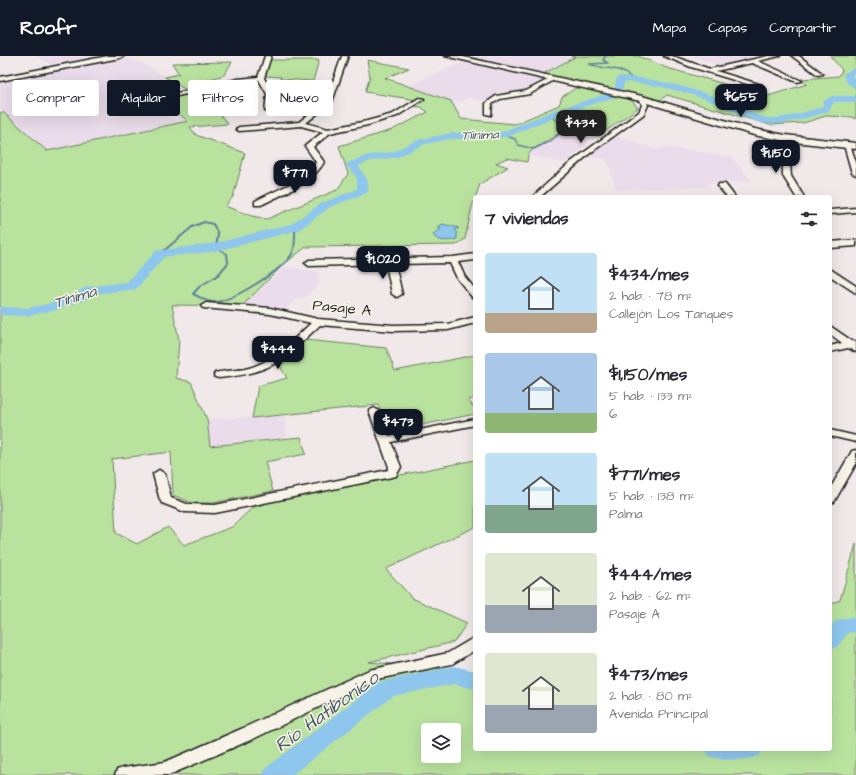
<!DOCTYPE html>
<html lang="es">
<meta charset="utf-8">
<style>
:root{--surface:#fff;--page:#f2f2f3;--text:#2b2b33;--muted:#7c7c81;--accent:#111827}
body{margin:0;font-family:"Architects Daughter",sans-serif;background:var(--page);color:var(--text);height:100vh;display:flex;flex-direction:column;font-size:15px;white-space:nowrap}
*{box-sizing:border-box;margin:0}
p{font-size:13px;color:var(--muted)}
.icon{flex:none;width:22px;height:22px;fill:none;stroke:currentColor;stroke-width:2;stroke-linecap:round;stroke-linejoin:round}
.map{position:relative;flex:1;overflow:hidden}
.side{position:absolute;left:473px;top:139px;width:359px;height:556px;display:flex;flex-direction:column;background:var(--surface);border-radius:4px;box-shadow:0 4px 16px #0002}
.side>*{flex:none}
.banner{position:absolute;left:12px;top:24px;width:380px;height:36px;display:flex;gap:8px}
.fabs{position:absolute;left:421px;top:667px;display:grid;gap:8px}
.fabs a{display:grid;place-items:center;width:40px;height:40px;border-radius:4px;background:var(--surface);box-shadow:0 4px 16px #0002;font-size:20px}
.price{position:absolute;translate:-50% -34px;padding:0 9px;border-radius:8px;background:var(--accent);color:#fff;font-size:13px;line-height:26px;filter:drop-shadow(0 1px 2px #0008)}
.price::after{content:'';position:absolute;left:50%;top:24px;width:12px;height:9px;margin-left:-6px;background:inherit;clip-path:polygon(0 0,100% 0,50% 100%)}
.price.active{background:#222;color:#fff}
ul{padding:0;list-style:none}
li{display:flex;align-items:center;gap:12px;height:100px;padding:0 12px}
li span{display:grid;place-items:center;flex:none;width:112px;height:80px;border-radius:4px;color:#555}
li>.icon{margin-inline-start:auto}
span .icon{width:48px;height:48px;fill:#fffc;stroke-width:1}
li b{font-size:17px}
h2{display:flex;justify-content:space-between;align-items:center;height:48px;padding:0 12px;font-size:17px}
.pill{padding:0 14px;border-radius:4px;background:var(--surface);box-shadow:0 4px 16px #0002;font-size:14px;line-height:36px}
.pill.active{background:var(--accent);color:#fff}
header{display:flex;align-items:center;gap:24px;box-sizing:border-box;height:56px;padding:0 20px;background:var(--accent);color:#fff}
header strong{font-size:19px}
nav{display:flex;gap:22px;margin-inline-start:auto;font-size:14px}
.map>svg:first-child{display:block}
</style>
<header>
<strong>Roofr</strong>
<nav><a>Mapa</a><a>Capas</a><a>Compartir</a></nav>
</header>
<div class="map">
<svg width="856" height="719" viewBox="0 0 856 719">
<rect width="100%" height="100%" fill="#f1e9e9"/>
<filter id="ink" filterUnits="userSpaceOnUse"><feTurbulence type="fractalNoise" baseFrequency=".025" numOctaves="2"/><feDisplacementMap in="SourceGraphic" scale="8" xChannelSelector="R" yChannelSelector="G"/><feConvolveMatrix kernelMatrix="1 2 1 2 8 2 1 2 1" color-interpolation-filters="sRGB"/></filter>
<g filter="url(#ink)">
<path fill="#eadcea" d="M35 0H110L55 11Z
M461 0H570L576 1 543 18Z
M691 0H766L718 9Z
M127 1 146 9 187 34 157 41 188 65 47 96 3 57H0V25Z
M467 5 546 24 517 37 499 36 487 45 467 42 461 46 451 45 407 30Z
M566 73 599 80 564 107 528 99 532 94Z
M613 80 655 93 668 91 732 101 752 126H708L709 131 616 133 609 109 604 103 584 100Z
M284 211 319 216 318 229 304 242 295 244 283 256 243 249Z
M285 360 287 381 210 391 207 363Z"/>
<path fill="#b9e29f" stroke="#6a7f5e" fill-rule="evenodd" d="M571 0H638L667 12 768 40 807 28 801 23 839 20 842 14 830 0H856V63L852 61 826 60 803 67 770 69 667 39 659 45 543 18 575 1Z
M270 4H319L313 25 280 23 281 21 265 20Z
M367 4 409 12 385 22 451 45 461 63 515 68 559 49 562 41 577 31 631 43 638 52 599 80 566 73 532 94 528 99 527 106 507 102 496 107 508 111 480 128 472 151 465 183 456 189 306 191 283 209 242 250 172 249 179 284 176 322 191 326 207 363 210 390 301 381 306 398 265 406 273 435 213 447H192L173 439 171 396 112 403 116 477 137 488 168 471 184 489 232 471 252 452 276 444 475 404V471L386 513 412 542 467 567 454 586 369 606 459 614 475 620V693H830V548L840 544 856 488V719H0V57L3 56 47 95 188 65 157 41 186 34 165 21 179 18 172 7 232 6 224 19 187 30C204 40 216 53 228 68L190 71 196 79 245 97 233 141 225 150 252 160 267 163 337 134 348 118 339 90 392 74 428 56 421 51 410 50 417 44 365 36 370 21ZM428 674H454V700H428Z
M305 284 386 292 395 315 475 299V342L468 344 475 353V358L392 375 378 349 252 362 258 330 287 322 278 307 293 297Z"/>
<path fill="#8ec6ed" stroke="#608299" d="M443 168 459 172 455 174 457 176V183C449 185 436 187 433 178L441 173 437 171Z"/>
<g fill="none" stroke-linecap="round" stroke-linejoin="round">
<path stroke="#608299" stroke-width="1.5" d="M606 0 603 4 608 7 589 8C607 15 615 8 632 22
M503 79 515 83 518 89 534 93 552 84 563 75V69L553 62V59"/>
<path stroke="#608299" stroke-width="2" d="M160 198 192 171 204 166 213 168 218 178 216 191 227 198 228 207 217 220 200 230 193 238C199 240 206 246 213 246 230 247 284 213 292 198 296 190 295 180 295 171"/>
<path fill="#8ec6ed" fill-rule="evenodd" d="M856 11V17L852 19 856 25V33L846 26 843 18Z
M620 20C653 22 688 31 719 42 736 47 750 58 767 62 782 64 807 55 822 51L824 45 832 40H856V46H834L829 55C813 60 783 70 767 68 747 65 731 52 713 46 687 36 652 27 624 26L623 31 616 41 561 58 507 81 451 83 425 88 398 101 371 105 358 110C364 118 372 127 367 137L330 151 299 174 216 195 164 201 136 233 94 238 85 244 56 254 27 260 0 259V251L27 252 48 248 75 238 86 231 127 226 156 195 216 187 291 168 322 147 357 133V122L346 109 347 107 369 99 392 96 418 84 451 77 502 76 555 54 610 37 615 31 616 23Z
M856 560V576L848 577 837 591 830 593C830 565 828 566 856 560Z
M454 610 475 615V633L454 628 393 640 292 719H262L266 712 379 626Z
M705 693H763L759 700C745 705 723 705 709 700Z"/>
<g stroke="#1c1c1c" stroke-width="3">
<path id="minor" d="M265 0H271L264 22 273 38 270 56 265 55 267 38 259 24 238 27 154 45 151 43 238 23 258 21Z
M342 0H348L332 46 306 67 328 73 367 65 393 58 419 42 424 43 397 60 368 69 330 77 313 91 324 106C312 128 282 138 261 149H255V145L290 128 314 110 316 106 305 90 323 76 301 70 239 75 236 73 239 71 299 66 326 45Z
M664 0H672L710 13 768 0H780L758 5 802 25 797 26 752 7 716 15 762 29V31L760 32 691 11Z
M792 0H799L823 18 818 19Z
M551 22 556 23 530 38 500 43 492 48 491 59 486 58V47L496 40 526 35Z
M640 42H644L648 49 644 58 589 98 540 141H532L571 106 639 56 642 49Z
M785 80 788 82 791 120 804 141H796L783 120 782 82Z
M847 87 850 89 856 106V119L852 117 844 89Z
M719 128H725L735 141H727L718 130Z
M856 152V156L830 158V154Z
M856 184V190L830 192V186Z
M475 198V204L458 206 465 221 475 233V242L472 241 457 222 450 207 395 208 402 238 397 241 392 238 386 208 309 210 305 207 309 204 453 201Z
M830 213 856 230V237L830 220Z
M206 247 270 252 318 263 393 269 448 268 475 261V267L448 274 393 275 320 269C283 304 273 317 219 322L215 321 214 319 215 317C226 314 238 315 249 312 274 305 293 284 311 267L270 258 203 252 201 250Z
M830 270 852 285 856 286V296L848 292 830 296V290L842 287 830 278Z
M374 352 379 355 389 380 475 363V369L391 386 401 411 396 420 392 421 215 457 185 456 162 447 160 444 153 418 159 414 165 418 171 442 187 448 215 449 388 414 389 411 369 355Z
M830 374 856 380V386L830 380Z
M856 394V408L834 446 830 447V433L852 395Z
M475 581V594L452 608 377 623 253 683 169 719H115L117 714 123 712 165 706 241 673 369 614 448 597Z"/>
</g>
<g stroke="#1c1c1c" stroke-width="3">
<path id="secondary" d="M108 0H124L120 2 0 25V21Z
M445 0H459L642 40 755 73 785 79 856 87V93L785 85 754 79 640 45Z"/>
</g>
<use href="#minor" fill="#f7f3e8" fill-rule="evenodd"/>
<use href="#secondary" fill="#f7f3e8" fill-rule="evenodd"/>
</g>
</g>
<g text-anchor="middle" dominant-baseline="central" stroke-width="3" stroke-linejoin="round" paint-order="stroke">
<g font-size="13" font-style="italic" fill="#445865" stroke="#f7f3e8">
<text transform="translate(480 79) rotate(-2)">Tíinima</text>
</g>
<g font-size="15" fill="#1c1c1c" stroke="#f7f3e8">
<text transform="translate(342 252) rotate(6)">Pasaje A</text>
</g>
<g font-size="16" font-style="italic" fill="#445865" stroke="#f7f3e8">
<text transform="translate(75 241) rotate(-17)">Tínima</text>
</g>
<g font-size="19" font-style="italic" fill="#445865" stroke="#f7f3e8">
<text transform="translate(327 656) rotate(-36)">Río Hatibonico</text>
</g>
</g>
</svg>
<div class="fabs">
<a><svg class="icon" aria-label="layers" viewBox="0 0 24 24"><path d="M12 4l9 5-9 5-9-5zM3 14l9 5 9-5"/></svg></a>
</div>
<b class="price" style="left:741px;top:62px">$655</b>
<b class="price active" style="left:581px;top:88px">$434</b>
<b class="price" style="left:776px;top:118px">$1,150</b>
<b class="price" style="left:295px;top:138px">$771</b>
<b class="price" style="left:383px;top:224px">$1,020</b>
<b class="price" style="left:278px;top:314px">$444</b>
<b class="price" style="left:398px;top:387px">$473</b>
<div class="banner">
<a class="pill">Comprar</a>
<a class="pill active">Alquilar</a>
<a class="pill">Filtros</a>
<a class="pill">Nuevo</a>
</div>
<section class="side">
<h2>7 viviendas<svg class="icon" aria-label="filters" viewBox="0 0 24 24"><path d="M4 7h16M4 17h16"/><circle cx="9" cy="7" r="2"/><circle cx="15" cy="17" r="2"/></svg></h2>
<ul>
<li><span style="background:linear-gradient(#bfe0f5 75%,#b9a48a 0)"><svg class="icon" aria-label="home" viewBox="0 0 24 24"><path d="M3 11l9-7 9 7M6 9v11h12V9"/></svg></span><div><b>$434/mes</b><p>2 hab. · 78 m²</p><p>Callejón Los Tanques</p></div></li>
<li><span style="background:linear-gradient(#a9c7e8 75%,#8fb573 0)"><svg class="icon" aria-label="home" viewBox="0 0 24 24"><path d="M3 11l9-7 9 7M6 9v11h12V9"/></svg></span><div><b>$1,150/mes</b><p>5 hab. · 133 m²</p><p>6</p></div></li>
<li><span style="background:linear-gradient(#bfe0f5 65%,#7fa58c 0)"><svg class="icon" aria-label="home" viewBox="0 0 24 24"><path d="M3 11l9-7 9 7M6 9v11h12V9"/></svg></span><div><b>$771/mes</b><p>5 hab. · 138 m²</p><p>Palma</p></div></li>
<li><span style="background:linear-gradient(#dfe7d0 65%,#9aa5b1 0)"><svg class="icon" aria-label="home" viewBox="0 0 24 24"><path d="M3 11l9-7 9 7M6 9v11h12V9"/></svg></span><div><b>$444/mes</b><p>2 hab. · 62 m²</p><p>Pasaje A</p></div></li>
<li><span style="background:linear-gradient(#dfe7d0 65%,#9aa5b1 0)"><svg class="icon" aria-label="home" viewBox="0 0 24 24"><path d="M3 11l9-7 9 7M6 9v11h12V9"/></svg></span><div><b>$473/mes</b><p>2 hab. · 80 m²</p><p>Avenida Principal</p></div></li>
</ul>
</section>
</div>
